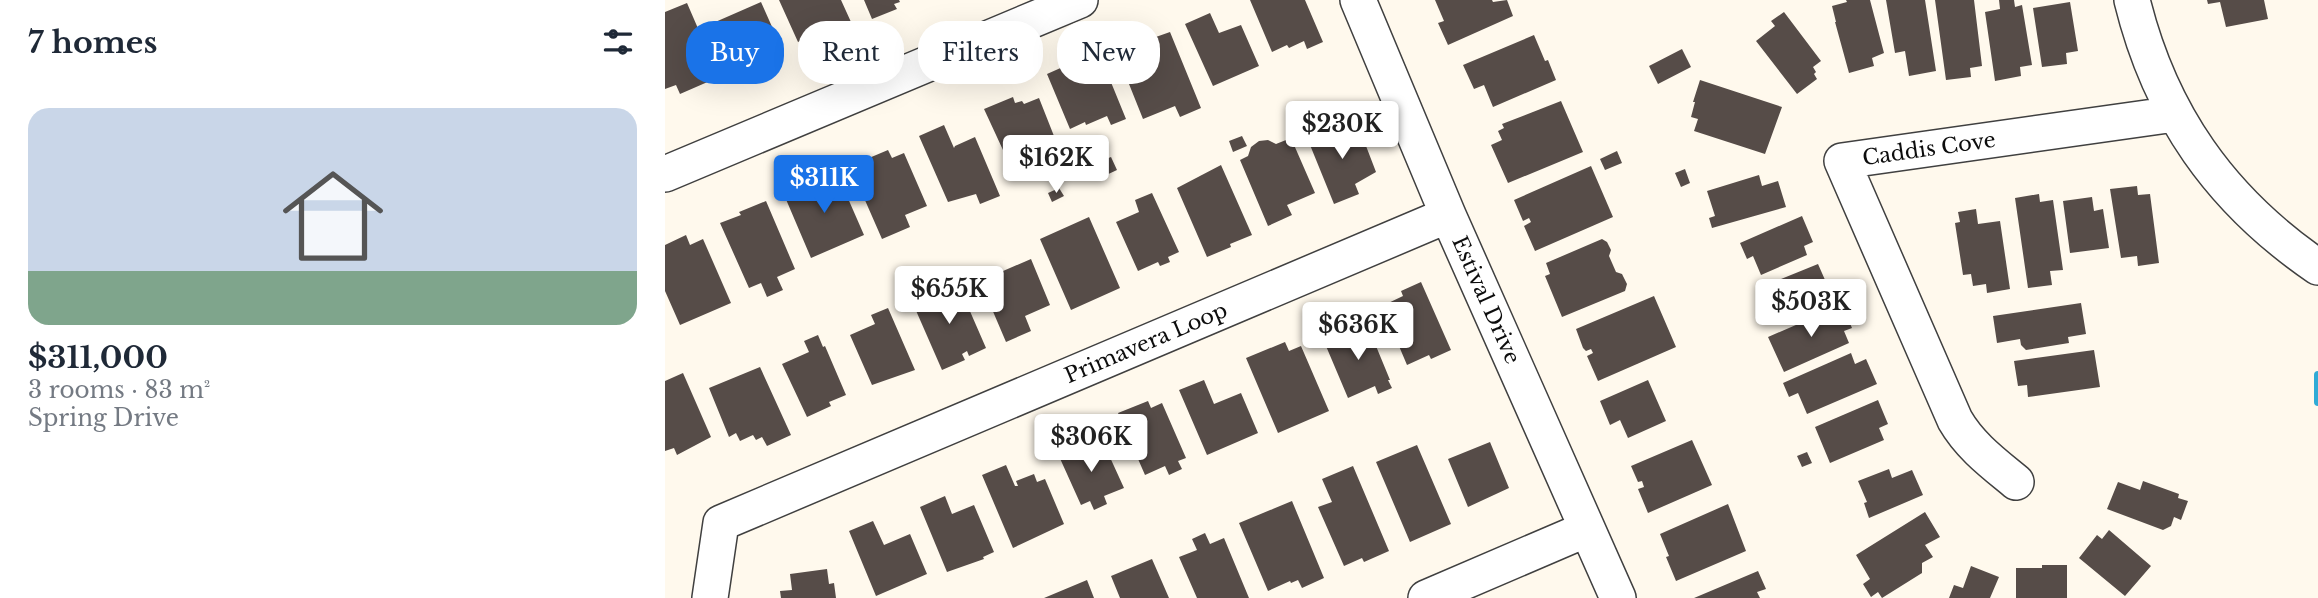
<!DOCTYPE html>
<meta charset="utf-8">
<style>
:root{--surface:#fff;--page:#f2f2f3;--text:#1f2937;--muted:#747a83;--accent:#1a73e8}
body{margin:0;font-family:"Libre Baskerville",serif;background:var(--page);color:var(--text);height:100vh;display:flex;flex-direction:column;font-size:26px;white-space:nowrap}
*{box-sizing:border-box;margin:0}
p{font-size:23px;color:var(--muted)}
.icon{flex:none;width:38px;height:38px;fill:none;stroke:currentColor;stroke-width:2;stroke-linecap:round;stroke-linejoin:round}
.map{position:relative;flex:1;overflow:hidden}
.details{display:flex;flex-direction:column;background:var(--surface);width:665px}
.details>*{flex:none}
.guide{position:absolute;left:21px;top:21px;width:665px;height:63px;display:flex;gap:14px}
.price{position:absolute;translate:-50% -60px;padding:0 16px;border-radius:7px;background:#fff;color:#222;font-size:23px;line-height:46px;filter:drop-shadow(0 2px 4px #0008)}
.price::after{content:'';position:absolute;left:50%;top:42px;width:21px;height:16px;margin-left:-10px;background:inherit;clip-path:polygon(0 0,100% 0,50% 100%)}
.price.active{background:var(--accent);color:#fff}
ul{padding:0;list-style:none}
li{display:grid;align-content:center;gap:14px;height:371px;padding:0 28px}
li span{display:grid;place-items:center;height:217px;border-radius:21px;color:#555}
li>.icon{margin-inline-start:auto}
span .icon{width:126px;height:126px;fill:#fffc;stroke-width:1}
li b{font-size:30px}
h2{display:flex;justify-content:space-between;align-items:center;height:84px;padding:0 28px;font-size:30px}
.chip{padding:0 24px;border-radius:28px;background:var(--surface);box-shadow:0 7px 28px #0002;font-size:24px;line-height:63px}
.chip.active{background:var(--accent);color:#fff}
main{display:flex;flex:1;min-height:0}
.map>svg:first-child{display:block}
</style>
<main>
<section class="details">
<h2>7 homes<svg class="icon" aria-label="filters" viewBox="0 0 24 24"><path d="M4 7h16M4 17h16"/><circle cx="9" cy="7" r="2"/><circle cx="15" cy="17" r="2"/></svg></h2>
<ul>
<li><span style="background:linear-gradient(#c9d6e8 75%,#7fa58c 0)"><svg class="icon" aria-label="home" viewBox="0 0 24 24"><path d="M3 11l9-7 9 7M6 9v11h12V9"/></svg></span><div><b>$311,000</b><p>3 rooms · 83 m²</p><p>Spring Drive</p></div></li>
</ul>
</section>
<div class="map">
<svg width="1653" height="598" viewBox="0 0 1653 598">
<rect width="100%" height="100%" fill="#fff9ed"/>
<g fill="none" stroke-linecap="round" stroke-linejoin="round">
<path stroke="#30abd6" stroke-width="8" d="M1653 375V402"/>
</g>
<path fill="#564c48" d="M114 0H176L186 22 152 37 151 34 133 42Z
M199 0H234L235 2 229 4 232 9 207 19Z
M585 0H640L658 42 642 49 639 41 624 48 622 45 607 52Z
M770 0H827L828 2 842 0 848 16 783 45 773 23 779 21Z
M1181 0H1205L1219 53 1207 58 1209 66 1184 73 1170 22H1171L1167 6 1182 2Z
M1221 0H1260L1271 71 1244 76 1240 51 1230 53Z
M1270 0H1309L1317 66 1305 68 1306 77 1281 80Z
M1334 0H1349L1350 7 1357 5 1367 65 1355 67 1356 76 1330 81 1320 12 1335 9Z
M1542 0H1599L1603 19 1561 27 1555 2 1543 4Z
M96 2 116 47 95 56 97 61 70 73 48 23Z
M1405 2 1413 51 1401 53 1402 64 1377 67 1368 8Z
M22 3 54 77 15 94 11 85 0 89V12Z
M1119 12 1156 61 1148 67 1151 72 1149 74 1152 79 1132 94 1091 41 1110 26 1106 21Z
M545 13 554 33 576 25 594 66 548 86 520 24Z
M505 32 536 108 515 117 510 106 478 119 454 59 474 51 471 44Z
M869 35 880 61 883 60 891 80 828 107 819 85 809 89 798 65Z
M1017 49 1026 67 993 84 984 66Z
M409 62 415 77 428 71 429 75 441 70 461 119 446 125 442 116 421 125 420 122 405 129 382 74Z
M1035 80 1117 107 1100 154 1029 131 1033 119 1026 117 1030 102H1028Z
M348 97 350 103 357 101 359 104 374 98 402 169 380 178 375 166 350 176 319 109Z
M896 101 918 152 843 183 826 145 837 140 833 131 839 128 837 124Z
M679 124 681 130 693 125 711 172 690 184 694 194 669 204 643 140Z
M279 125 289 148 290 146 310 137 335 196 315 204 311 194 283 202 254 136Z
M577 136 582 146 568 152 564 141Z
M626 138 650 193 622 205 627 215 603 226 575 160 583 156 586 147 594 141 603 140 611 144Z
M223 150 227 158 239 153 262 206 240 215 245 227 217 239 185 166Z
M952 151 957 163 940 170 935 159Z
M446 157 452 170 437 177 431 163Z
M556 165 587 235 565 244 566 247 542 257 512 188Z
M926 166 948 217 870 251 859 226 866 222 864 218 858 221 849 200Z
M1020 169 1025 183 1016 187 1010 173Z
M171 171 199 235 146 258 120 197 140 189 145 185 144 183Z
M1094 175 1097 186 1113 181 1121 207 1047 228 1044 218 1050 216 1042 191Z
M1472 186 1473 195 1485 194 1494 263 1473 266 1472 256 1456 258 1445 189Z
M394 188 399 196 387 202 383 193Z
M487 193 514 252 503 257 505 262 495 266 493 262 473 271 451 222 474 212 470 200Z
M1374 194 1375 202 1388 200 1398 270 1385 271 1387 285 1363 288 1350 198Z
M1427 197 1429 211 1438 209 1444 248 1405 253 1398 201Z
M101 201 130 269 112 277 118 290 102 297 96 283 84 288 55 223 76 215 74 212Z
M1311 209 1313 224 1335 221 1345 289 1322 293 1321 284 1308 286 1306 274 1298 275 1290 223 1295 222 1293 212Z
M1137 216 1148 242 1139 246 1142 255 1096 275 1088 256 1082 259 1075 243Z
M424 217 455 288 406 310 375 239Z
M21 235 25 245 38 239 66 303 15 325 0 291V245Z
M937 239 942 242 946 250 944 256 951 272 957 274 962 284 960 291 897 317 880 276 885 274 881 263Z
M366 259 385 305 360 316 366 331 341 342 315 281Z
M1153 264 1164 289 1150 295 1154 304 1119 319 1104 284Z
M276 282 280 292 294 286 321 348 304 356 302 351 297 354 300 360 277 370 249 306 267 298 262 288Z
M756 282 786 350 766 359 764 355 742 365 717 306 738 296 736 291Z
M989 296 1011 347 933 381 922 356 928 353 926 349 921 351 918 348 911 329Z
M1416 303 1421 334 1403 337 1404 343 1361 350 1356 345 1355 339 1332 343 1328 316Z
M1177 305 1187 328 1179 331 1184 343 1119 372 1103 337Z
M223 308 250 370 207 385 185 335 210 324 206 315Z
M682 328 686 336 704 329 725 380H723L727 388 713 394 710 386 683 398 658 339Z
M153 335 158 347 160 346 181 395 164 402 166 406 142 417 117 364 144 352 139 341Z
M620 342 624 351 636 346 664 411 613 433 581 358Z
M1429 350 1435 387 1363 397 1362 385 1353 386 1349 361Z
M1186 353 1190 364 1201 359 1212 384 1142 414 1133 393 1124 397 1118 383Z
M95 367 126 435 102 446 97 437 91 440 88 435 75 441 71 433 64 437 44 388Z
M18 373 46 437 12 455 9 448 0 451V381Z
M539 380 549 404 576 393 593 433 542 455 514 390Z
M983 380 1001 421 963 438 955 420 945 425 935 401Z
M1213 400 1223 424 1214 428 1219 440 1165 463 1150 427Z
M483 401 486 408 497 403 521 458 513 461 517 469 504 475 500 466 480 475 453 413Z
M1027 440 1047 485 983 513 973 489 979 487 977 481 973 482 966 466Z
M438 442 459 488 439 496 442 504 429 510 425 501 416 505 393 454 416 444 420 450Z
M825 442 844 488 803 507 783 459Z
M752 445 786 524 745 542 711 462Z
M1142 452 1147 463 1137 467 1132 456Z
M341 465 350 486H353L351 481 369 474 372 482 380 479 399 524 348 548 317 475Z
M688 466 724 551 699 562 697 558 679 566 653 507 667 502 657 479Z
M1224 469 1227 478 1247 470 1258 495 1204 518 1199 503 1202 502 1193 481Z
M1478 481 1514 494 1513 498 1523 501 1516 520 1509 517 1506 526 1498 530 1442 509 1453 482 1475 490Z
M280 496 287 514 309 505 329 552 318 557 319 559 282 572 255 507Z
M627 501 659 578 637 588 633 580 626 583 625 581 603 591 574 523Z
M1063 504 1081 551 1011 581 1001 557 1004 556 995 534Z
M1260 512 1275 537 1260 545 1268 557 1257 563V573L1217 598 1213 592 1206 597 1198 584 1205 579 1191 555Z
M208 521 219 545 245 534 262 574 211 596 184 531Z
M1444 530 1486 566 1460 596 1414 558 1432 535 1437 539Z
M540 533 545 544 559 538 584 598H532L514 557 532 550 527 539Z
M487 559 504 598H455L446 576Z
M1377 565H1402V598H1351V568H1377Z
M1306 566 1334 577 1325 598H1284L1289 585 1298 588Z
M162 569 164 584 169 583 171 598H116L115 591 127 590 125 574Z
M1093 571 1101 589 1092 592 1095 598H1029Z
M422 580 429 598H379Z"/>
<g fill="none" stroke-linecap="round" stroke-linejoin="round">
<g stroke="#404040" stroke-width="38">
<path id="minor" d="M693 0 783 215 953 598
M1467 0C1495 114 1555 200 1653 267
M0 174 415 0
M1351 482C1328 463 1305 446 1290 420L1177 161 1510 114
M45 598 56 523 783 215
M761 598 922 529"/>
</g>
<use href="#minor" stroke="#fff" stroke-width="35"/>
</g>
<g text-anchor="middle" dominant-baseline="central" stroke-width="7" stroke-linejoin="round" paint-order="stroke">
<g font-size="21" fill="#0d0d0d" stroke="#fff">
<text transform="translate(1264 149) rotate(-8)">Caddis Cove</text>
<text transform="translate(821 300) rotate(66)">Estival Drive</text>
<text transform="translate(481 343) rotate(-23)">Primavera Loop</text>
</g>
</g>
</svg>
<b class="price" style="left:677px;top:161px">$230K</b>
<b class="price" style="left:391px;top:195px">$162K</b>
<b class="price active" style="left:159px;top:215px">$311K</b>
<b class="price" style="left:284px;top:326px">$655K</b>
<b class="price" style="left:1146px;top:339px">$503K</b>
<b class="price" style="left:693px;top:362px">$636K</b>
<b class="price" style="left:426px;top:474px">$306K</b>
<div class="guide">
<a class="chip active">Buy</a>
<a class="chip">Rent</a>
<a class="chip">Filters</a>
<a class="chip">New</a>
</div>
</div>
</main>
